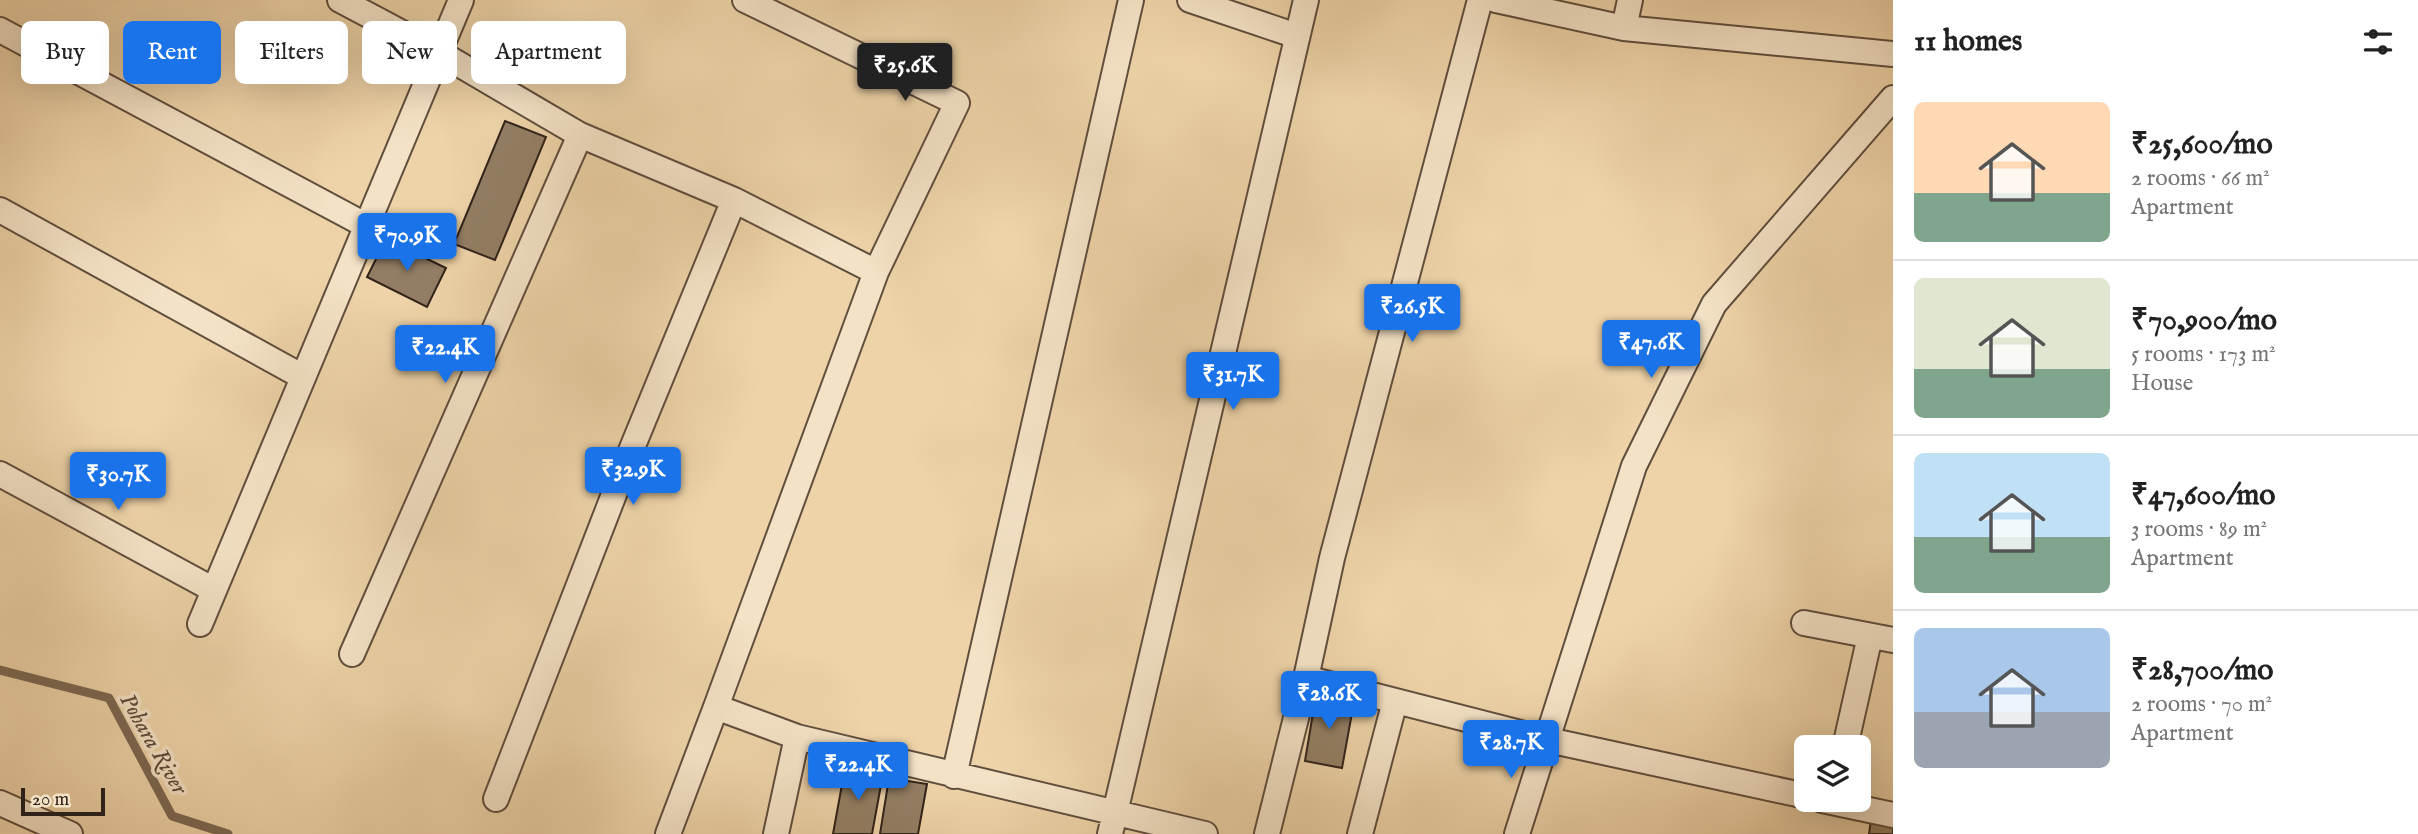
<!DOCTYPE html>
<meta charset="utf-8">
<style>
:root{--surface:#fff;--page:#f6f6f6;--text:#222;--muted:#767676;--line:#e0e0e0;--accent:#1a73e8}
body{margin:0;font-family:"IM FELL English",serif;background:var(--page);color:var(--text);height:100vh;display:flex;flex-direction:column;font-size:26px;white-space:nowrap}
*{box-sizing:border-box;margin:0}
p{font-size:23px;color:var(--muted)}
.icon{flex:none;width:38px;height:38px;fill:none;stroke:currentColor;stroke-width:2;stroke-linecap:round;stroke-linejoin:round}
.map{position:relative;flex:1;overflow:hidden}
.sheet{display:flex;flex-direction:column;background:var(--surface);width:525px}
.sheet>*{flex:none}
.guide{position:absolute;left:21px;top:21px;width:665px;height:63px;display:flex;gap:14px}
.fabs{position:absolute;left:1794px;top:735px;display:grid;gap:14px}
.fabs a{display:grid;place-items:center;width:77px;height:77px;border-radius:10px;background:var(--surface);box-shadow:0 7px 28px #0002;font-size:35px}
.scale{position:absolute;left:21px;bottom:18px;width:84px;box-sizing:border-box;padding-left:7px;border:4px solid #31221a;border-top:0;font-size:19px;line-height:24px;white-space:nowrap;color:#31221a;-webkit-text-stroke:5px #f4e2c6;paint-order:stroke}
.price{position:absolute;translate:-50% -60px;padding:0 16px;border-radius:7px;background:var(--accent);color:#fff;font-size:23px;line-height:46px;filter:drop-shadow(0 2px 4px #0008)}
.price::after{content:'';position:absolute;left:50%;top:42px;width:21px;height:16px;margin-left:-10px;background:inherit;clip-path:polygon(0 0,100% 0,50% 100%)}
.price.selected{background:#222;color:#fff}
ul{padding:0;list-style:none}
li{display:flex;align-items:center;gap:21px;height:175px;padding:0 21px}
li+li{border-top:2px solid var(--line)}
li span{display:grid;place-items:center;flex:none;width:196px;height:140px;border-radius:10px;color:#555}
li>.icon{margin-inline-start:auto}
span .icon{width:84px;height:84px;fill:#fffc;stroke-width:1}
li b{font-size:30px}
h2{display:flex;justify-content:space-between;align-items:center;height:84px;padding:0 21px;font-size:30px}
.tag{padding:0 24px;border-radius:10px;background:var(--surface);box-shadow:0 7px 28px #0002;font-size:24px;line-height:63px}
.tag.selected{background:var(--accent);color:#fff}
main{display:flex;flex:1;min-height:0}
.map>svg:first-child{display:block}
</style>
<main>
<div class="map">
<svg width="1893" height="834" viewBox="0 0 1893 834">
<rect width="100%" height="100%" fill="#eed3a8"/>
<filter id="stains"><feTurbulence type="fractalNoise" baseFrequency=".00286" numOctaves="4"/><feColorMatrix values="0 0 0 0 .2 0 0 0 0 .09 0 0 0 0 .02 0 0 0 .5 -.17"/></filter>
<radialGradient id="worn" r=".72"><stop offset=".6" stop-color="#630" stop-opacity="0"/><stop offset="1" stop-color="#630" stop-opacity=".3"/></radialGradient>
<g fill="none" stroke-linecap="round" stroke-linejoin="round">
<path stroke="#7c6852" stroke-width="9" d="M0 670 109 698 172 816 228 834"/>
</g>
<path fill="#937e64" stroke="#31221a" stroke-width="2" d="M505 121 546 137 495 260 454 244Z
M386 239 446 268 427 307 367 277Z
M1316 695 1354 702 1342 768 1305 761Z
M845 768 883 774 872 834H833Z
M889 778 927 784 918 834H880Z
M1871 819 1893 823V834H1869Z"/>
<g fill="none" stroke-linecap="round" stroke-linejoin="round">
<g stroke="#604e3e" stroke-width="28">
<path id="street" d="M340 0 440 53 580 135 734 200 876 272 716 707 797 737 1205 834
M745 0 957 103 876 272
M1190 0 1297 36
M1496 0 1624 28 1893 54
M1624 28 1630 0
M0 30 367 226
M0 210 303 377
M0 474 214 590
M1804 623 1893 640
M200 624 461 0
M352 654 580 135
M1306 678 1332 558 1480 0
M1845 747 1870 636
M954 776 1131 0
M496 799 630 453 734 200
M1822 800 1893 815
M0 803 70 834
M668 834 716 707
M776 834 797 737
M1110 834 1306 0
M1267 834 1306 678 1548 740 1806 796
M1360 834 1395 701
M1517 834 1634 466 1714 304 1893 98"/>
</g>
<use href="#street" stroke="#f4e2c6" stroke-width="24"/>
</g>
<g text-anchor="middle" dominant-baseline="central" stroke-width="7" stroke-linejoin="round" paint-order="stroke">
<g font-size="23" font-style="italic" fill="#5d4b3b" stroke="#f4e2c6">
<text transform="translate(153 744) rotate(60)">Pohara River</text>
</g>
</g>
<rect width="100%" height="100%" filter="url(#stains)"/>
<rect width="100%" height="100%" fill="url(#worn)"/>
</svg>
<div class="fabs">
<a><svg class="icon" aria-label="layers" viewBox="0 0 24 24"><path d="M12 4l9 5-9 5-9-5zM3 14l9 5 9-5"/></svg></a>
</div>
<div class="scale">20 m</div>
<b class="price selected" style="left:905px;top:103px">₹25.6K</b>
<b class="price" style="left:407px;top:273px">₹70.9K</b>
<b class="price" style="left:1412px;top:344px">₹26.5K</b>
<b class="price" style="left:1651px;top:380px">₹47.6K</b>
<b class="price" style="left:445px;top:385px">₹22.4K</b>
<b class="price" style="left:1233px;top:412px">₹31.7K</b>
<b class="price" style="left:633px;top:507px">₹32.9K</b>
<b class="price" style="left:118px;top:512px">₹30.7K</b>
<b class="price" style="left:1329px;top:731px">₹28.6K</b>
<b class="price" style="left:1511px;top:780px">₹28.7K</b>
<b class="price" style="left:858px;top:802px">₹22.4K</b>
<div class="guide">
<a class="tag">Buy</a>
<a class="tag selected">Rent</a>
<a class="tag">Filters</a>
<a class="tag">New</a>
<a class="tag">Apartment</a>
</div>
</div>
<section class="sheet">
<h2>11 homes<svg class="icon" aria-label="filters" viewBox="0 0 24 24"><path d="M4 7h16M4 17h16"/><circle cx="9" cy="7" r="2"/><circle cx="15" cy="17" r="2"/></svg></h2>
<ul>
<li><span style="background:linear-gradient(#ffd9b3 65%,#7fa58c 0)"><svg class="icon" aria-label="home" viewBox="0 0 24 24"><path d="M3 11l9-7 9 7M6 9v11h12V9"/></svg></span><div><b>₹25,600/mo</b><p>2 rooms · 66 m²</p><p>Apartment</p></div></li>
<li><span style="background:linear-gradient(#dfe7d0 65%,#7fa58c 0)"><svg class="icon" aria-label="home" viewBox="0 0 24 24"><path d="M3 11l9-7 9 7M6 9v11h12V9"/></svg></span><div><b>₹70,900/mo</b><p>5 rooms · 173 m²</p><p>House</p></div></li>
<li><span style="background:linear-gradient(#bfe0f5 60%,#7fa58c 0)"><svg class="icon" aria-label="home" viewBox="0 0 24 24"><path d="M3 11l9-7 9 7M6 9v11h12V9"/></svg></span><div><b>₹47,600/mo</b><p>3 rooms · 89 m²</p><p>Apartment</p></div></li>
<li><span style="background:linear-gradient(#a9c7e8 60%,#9aa5b1 0)"><svg class="icon" aria-label="home" viewBox="0 0 24 24"><path d="M3 11l9-7 9 7M6 9v11h12V9"/></svg></span><div><b>₹28,700/mo</b><p>2 rooms · 70 m²</p><p>Apartment</p></div></li>
</ul>
</section>
</main>
